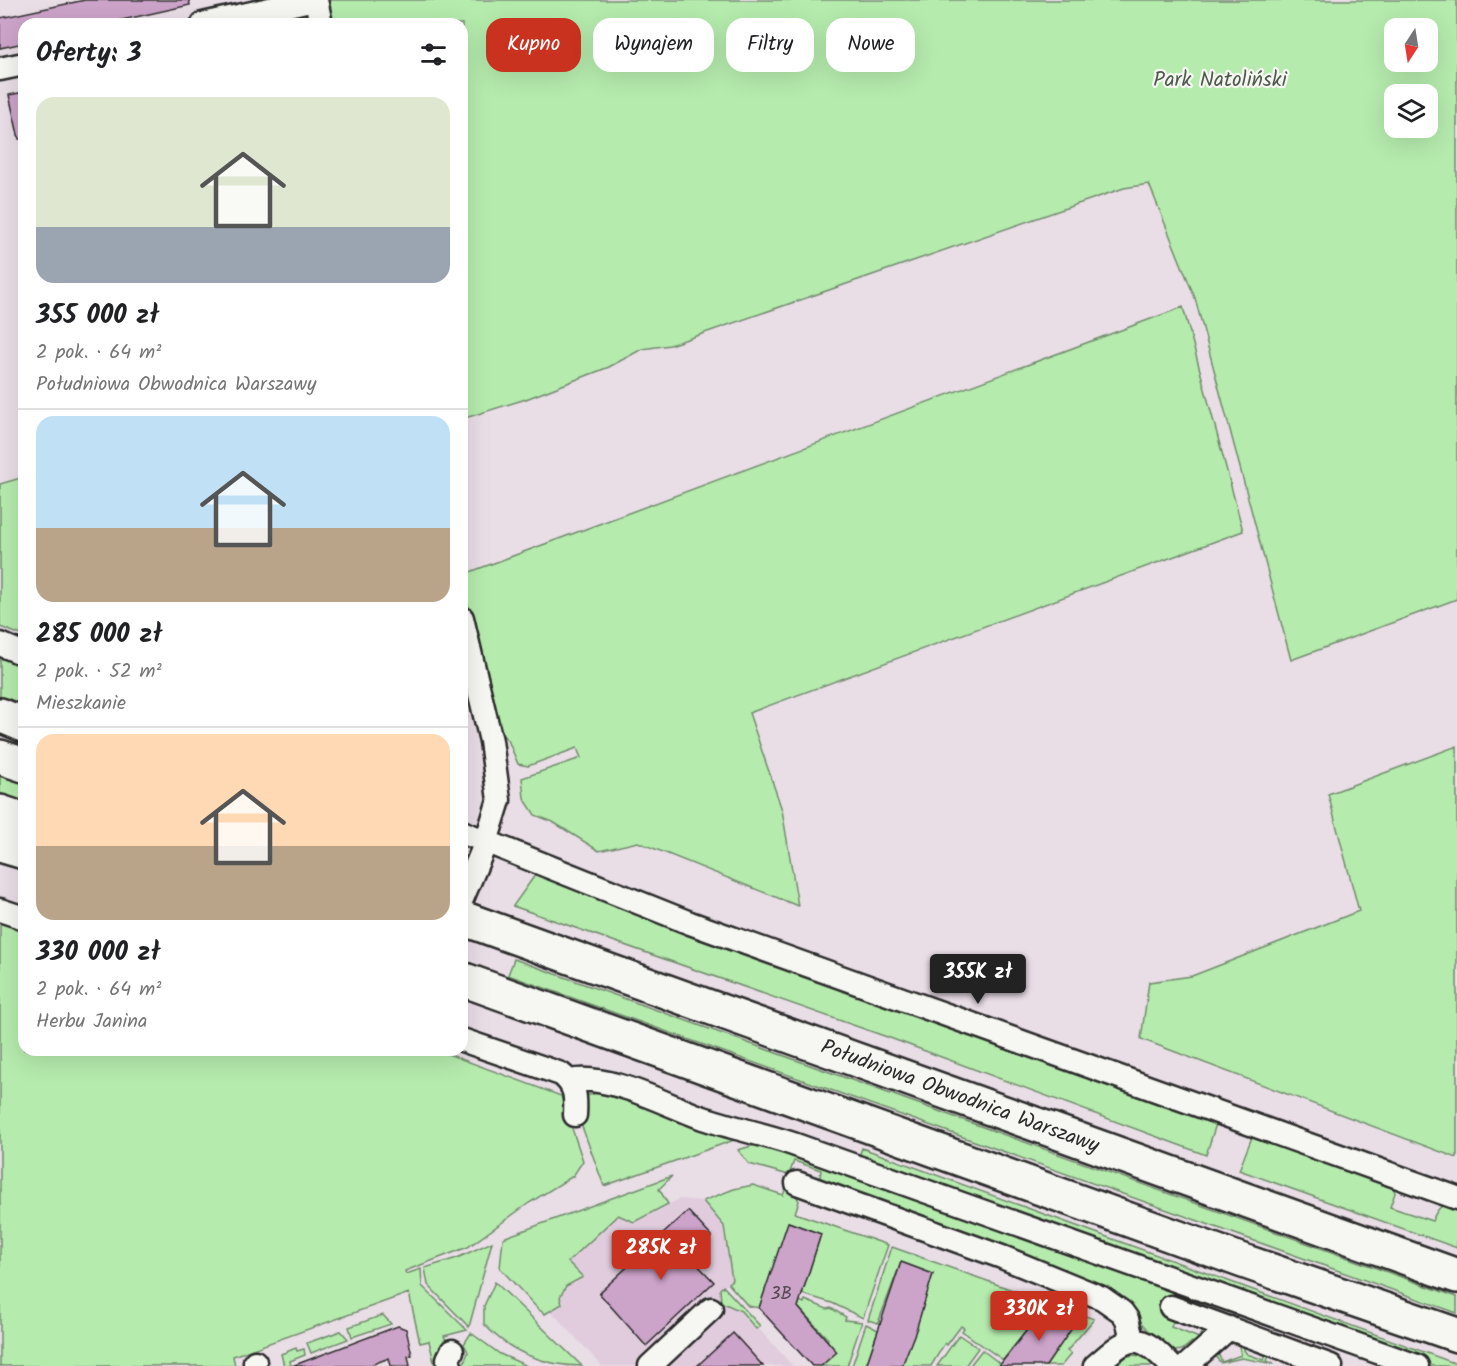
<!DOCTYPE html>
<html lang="pl">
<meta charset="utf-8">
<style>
:root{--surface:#fff;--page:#f6f6f6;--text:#202124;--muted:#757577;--line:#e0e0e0;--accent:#c8321e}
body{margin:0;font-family:Kalam,sans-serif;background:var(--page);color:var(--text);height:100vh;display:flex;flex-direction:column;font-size:22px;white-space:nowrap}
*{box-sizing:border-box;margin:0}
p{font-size:20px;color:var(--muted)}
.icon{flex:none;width:33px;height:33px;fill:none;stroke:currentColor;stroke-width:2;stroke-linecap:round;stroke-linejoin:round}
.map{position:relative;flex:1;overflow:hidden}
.side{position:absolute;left:18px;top:18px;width:450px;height:1038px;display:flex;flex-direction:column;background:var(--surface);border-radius:18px;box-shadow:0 6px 24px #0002}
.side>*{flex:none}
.hud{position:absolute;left:486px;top:18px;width:570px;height:54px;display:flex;gap:12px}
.needle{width:39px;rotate:192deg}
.controls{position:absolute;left:1384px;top:18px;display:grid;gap:12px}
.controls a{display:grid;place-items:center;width:54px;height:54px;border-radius:12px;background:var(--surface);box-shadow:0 6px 24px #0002;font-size:30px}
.price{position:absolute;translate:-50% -51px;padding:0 14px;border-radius:6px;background:var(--accent);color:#fff;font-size:20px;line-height:39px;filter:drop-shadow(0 2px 3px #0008)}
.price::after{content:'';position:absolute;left:50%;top:36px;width:18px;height:14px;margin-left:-9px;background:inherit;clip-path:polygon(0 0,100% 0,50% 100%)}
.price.current{background:#222;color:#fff}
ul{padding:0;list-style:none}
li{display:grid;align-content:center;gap:12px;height:318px;padding:0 18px}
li+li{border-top:2px solid var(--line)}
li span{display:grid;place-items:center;height:186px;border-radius:18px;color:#555}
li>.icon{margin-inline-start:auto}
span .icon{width:108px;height:108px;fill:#fffc;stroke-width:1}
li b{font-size:26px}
h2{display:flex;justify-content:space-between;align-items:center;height:72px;padding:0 18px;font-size:26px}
.pill{padding:0 21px;border-radius:18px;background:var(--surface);box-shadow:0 6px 24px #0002;font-size:21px;line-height:54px}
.pill.current{background:var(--accent);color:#fff}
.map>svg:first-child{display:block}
</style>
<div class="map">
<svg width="1457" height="1366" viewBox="0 0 1457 1366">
<rect width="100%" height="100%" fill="#e9dde6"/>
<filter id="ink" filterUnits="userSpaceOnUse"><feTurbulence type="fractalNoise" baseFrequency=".0167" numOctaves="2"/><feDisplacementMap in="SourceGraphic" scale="12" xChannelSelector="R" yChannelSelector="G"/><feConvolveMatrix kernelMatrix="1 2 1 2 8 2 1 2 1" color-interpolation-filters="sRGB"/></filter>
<g filter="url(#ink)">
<path fill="#e0ccdd" d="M679 1199 703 1201 724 1226 732 1280 722 1289 793 1366H602L551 1311 562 1304 560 1297 566 1286 576 1283 567 1262 618 1215 646 1217Z"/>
<path fill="#b5ebad" stroke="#708b6c" stroke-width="1.5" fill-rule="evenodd" d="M325 0H1457V599L1291 660 1195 298 1149 184 1124 188 670 345 642 349 609 367 526 399 462 419V24H330ZM1395 28H1428V62H1395ZM1395 94H1428V128H1395Z
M294 11 299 24H244Z
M1183 307 1243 531 749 713 782 810 798 906 638 842 599 851 553 822 535 815 524 798 522 778 581 758 577 748 528 766 518 764 508 740 499 732 466 596 467 573Z
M24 477V636L0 627V484Z
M0 657 24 667V706L0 697Z
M1457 746V1158L1141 1039 1149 982 1192 976 1359 911 1328 794Z
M0 775 24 783V806L0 797Z
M538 871 1218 1118 1206 1155 890 1038 513 906Z
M0 918 24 926V1050H437L561 1096 583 1161 573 1176 529 1203 468 1247 405 1271 406 1274 421 1269 422 1286 467 1330 444 1336 446 1340 437 1351 438 1366H435L429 1341 420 1343 409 1293 233 1356 235 1366H0Z
M514 959 1457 1297V1313L508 975Z
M601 1092 737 1139 604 1186 581 1124 582 1097Z
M1254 1132 1393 1185 1395 1193 1390 1207 1432 1221C1438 1207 1441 1203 1457 1204V1248L1239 1170Z
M765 1142 1408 1366H1388L1201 1299 1197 1310 1192 1308 1195 1298 1180 1292 1176 1303 1171 1302 1167 1314 1175 1317 1171 1327 1199 1338 1203 1327 1207 1332 1195 1344 1192 1342 1182 1350 1175 1351 1162 1340 1159 1342 1117 1297 997 1248 819 1185 821 1170 794 1161 789 1175 749 1164 738 1150Z
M862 1148 1457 1364V1366H1429L857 1162Z
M672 1176 659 1189 668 1204 634 1222 618 1215 568 1262 583 1277 566 1286 560 1297 562 1304 545 1314 538 1309 500 1268 503 1238Z
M753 1185 783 1195 786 1188 793 1190 799 1201 795 1213 888 1245 863 1318 832 1303 802 1294 821 1234 789 1222 759 1308 748 1306 728 1283 732 1280 724 1226 703 1201 734 1189Z
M492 1242 469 1327 428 1285 425 1268 457 1258Z
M892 1247 1094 1319 1067 1351 1071 1354 1061 1366H1046L1074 1324 1041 1312 1003 1360 962 1331 964 1328 961 1326 947 1345 945 1343 931 1366H902L933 1274 901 1262 878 1323 868 1320Z
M495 1282 582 1366C545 1366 509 1352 484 1324V1306Z
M723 1286 760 1326 756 1329 741 1311 721 1302 720 1289Z
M805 1300 827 1309 831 1308 846 1317 845 1320 862 1322 847 1366H821L828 1339 798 1307 800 1301 804 1303Z
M383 1315 391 1324 352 1337 349 1327Z
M866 1324 878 1330 866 1366H852Z
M341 1331 348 1339 311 1353 307 1343Z
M471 1333 500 1354 527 1366H463L468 1352 464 1344Z
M959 1335 978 1348 965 1366H937Z
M1238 1342 1246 1343 1244 1350 1247 1354 1264 1360 1268 1350 1271 1351 1267 1361 1274 1364 1242 1358 1221 1363 1213 1354 1217 1351 1222 1362 1241 1355Z
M296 1348 297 1351 304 1349 305 1355 290 1361 291 1366H284L281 1354Z
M982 1350 1002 1365 1001 1366H973L971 1364Z
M1135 1355 1147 1358 1156 1366H1113L1123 1357Z"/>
<path fill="#cca3c9" stroke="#2b2b2b" stroke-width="1.5" d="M85 0H189L190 5 104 24H24V43L0 48V18Z
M24 92V139H19L9 95Z
M688 1211 712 1237 690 1257 714 1282 646 1346 599 1293Z
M788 1222 821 1234 798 1307 837 1352 821 1366H812L759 1308Z
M901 1262 933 1274 916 1330 902 1366H866Z
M1041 1312 1075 1324 1046 1366H999Z
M398 1326 406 1329 412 1355 408 1356 410 1366H391L389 1358 368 1366H292Z
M733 1333 763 1366H697Z"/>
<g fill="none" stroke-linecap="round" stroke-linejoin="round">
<g stroke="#2b2b2b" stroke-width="27">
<path id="minor" d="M316 0 321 24
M203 24 310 0
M0 69 24 64
M462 618 491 741 499 800 486 842 462 899
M0 644 24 654
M462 832 690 923 1457 1198
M0 910 24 918
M462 1040 561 1074C576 1085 576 1097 575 1115
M570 1081C609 1073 666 1105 703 1118 733 1128 763 1134 793 1144L1417 1366
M797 1183 1002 1257 1102 1298 1122 1312 1127 1319 1132 1339
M1171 1307 1331 1366
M255 1362V1366
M450 1366 448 1359 452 1351
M650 1366 711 1309
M1095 1366C1129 1336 1137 1329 1171 1366
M1186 1366 1229 1328"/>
</g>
<g stroke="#2b2b2b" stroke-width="38">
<path id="highway" d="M0 715 24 725
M0 757 24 765
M0 812 24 820
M0 845 24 852
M462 918 1457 1276
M462 979 1243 1261 1457 1335"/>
</g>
<use href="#minor" stroke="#f6f6f2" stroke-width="22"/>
<use href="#highway" stroke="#f6f6f2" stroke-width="33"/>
</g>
</g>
<g text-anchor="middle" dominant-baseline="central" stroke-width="4.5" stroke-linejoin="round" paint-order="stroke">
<g font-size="18" fill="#534952">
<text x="781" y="1294">3B</text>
</g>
<g font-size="21" fill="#4e5b4c" stroke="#f6f6f2">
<text x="1220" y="80">Park Natoliński</text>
</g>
<g font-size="21" fill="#2b2b2b" stroke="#f6f6f2">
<text transform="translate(960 1097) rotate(20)">Południowa Obwodnica Warszawy</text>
</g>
</g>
</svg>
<div class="controls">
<a><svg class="needle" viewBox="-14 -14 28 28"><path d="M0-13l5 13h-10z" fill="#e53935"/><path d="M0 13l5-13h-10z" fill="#757577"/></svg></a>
<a><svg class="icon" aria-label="layers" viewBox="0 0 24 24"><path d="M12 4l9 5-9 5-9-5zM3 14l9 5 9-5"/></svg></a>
</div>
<b class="price current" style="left:978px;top:1005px">355K zł</b>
<b class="price" style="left:661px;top:1281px">285K zł</b>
<b class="price" style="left:1039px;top:1342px">330K zł</b>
<div class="hud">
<a class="pill current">Kupno</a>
<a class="pill">Wynajem</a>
<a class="pill">Filtry</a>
<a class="pill">Nowe</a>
</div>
<section class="side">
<h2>Oferty: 3<svg class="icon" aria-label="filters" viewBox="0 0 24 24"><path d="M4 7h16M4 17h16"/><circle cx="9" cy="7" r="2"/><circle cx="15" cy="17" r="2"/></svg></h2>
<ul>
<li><span style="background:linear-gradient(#dfe7d0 70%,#9aa5b1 0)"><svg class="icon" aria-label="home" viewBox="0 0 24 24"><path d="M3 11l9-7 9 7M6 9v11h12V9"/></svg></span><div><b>355 000 zł</b><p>2 pok. · 64 m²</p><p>Południowa Obwodnica Warszawy</p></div></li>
<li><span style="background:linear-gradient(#bfe0f5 60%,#b9a48a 0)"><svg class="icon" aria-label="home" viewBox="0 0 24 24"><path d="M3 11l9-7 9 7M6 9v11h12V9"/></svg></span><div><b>285 000 zł</b><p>2 pok. · 52 m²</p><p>Mieszkanie</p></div></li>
<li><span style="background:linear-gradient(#ffd9b3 60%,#b9a48a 0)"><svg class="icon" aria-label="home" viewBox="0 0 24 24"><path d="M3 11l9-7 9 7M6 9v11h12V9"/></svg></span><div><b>330 000 zł</b><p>2 pok. · 64 m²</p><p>Herbu Janina</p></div></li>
</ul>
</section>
</div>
